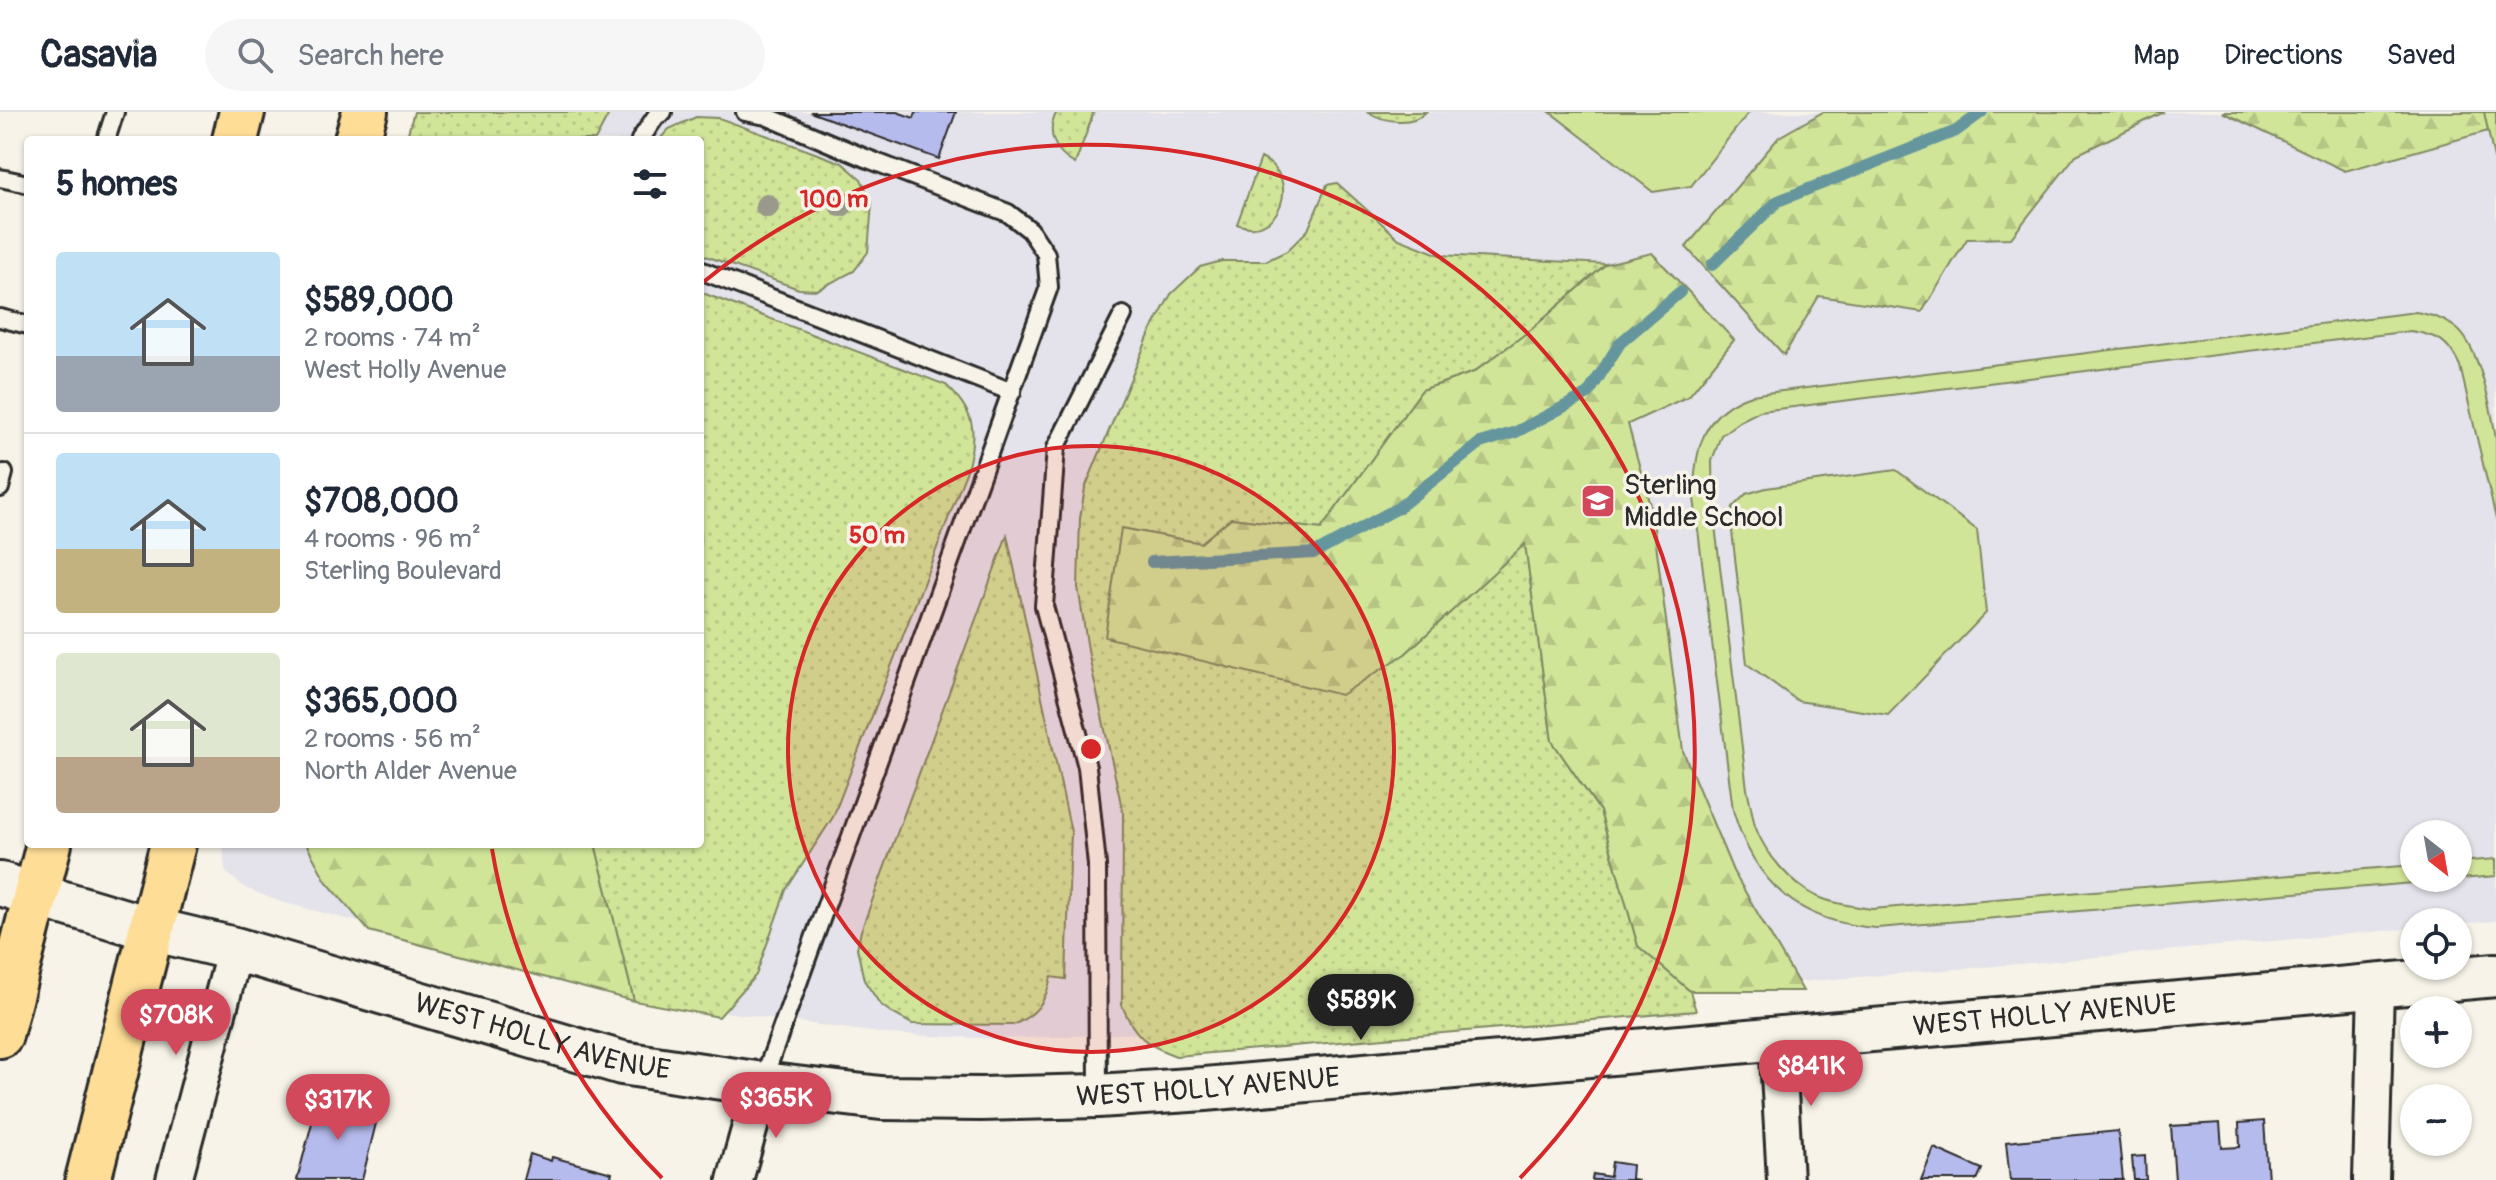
<!DOCTYPE html>
<meta charset="utf-8">
<style>
:root{--surface:#fff;--page:#f6f6f7;--text:#1f2937;--muted:#747a83;--line:#e0e1e3;--accent:#d1495b}
body{margin:0;font-family:Pangolin,sans-serif;background:var(--page);color:var(--text);height:100vh;display:flex;flex-direction:column;font-size:30px;white-space:nowrap}
*{box-sizing:border-box;margin:0}
p{font-size:26px;color:var(--muted)}
.icon{flex:none;width:44px;height:44px;fill:none;stroke:currentColor;stroke-width:2;stroke-linecap:round;stroke-linejoin:round}
.map{position:relative;flex:1;overflow:hidden}
.panel{position:absolute;left:24px;top:24px;width:680px;height:712px;display:flex;flex-direction:column;background:var(--surface);border-radius:8px;box-shadow:0 2px 6px #0004}
.panel>*{flex:none}
.needle{width:52px;rotate:149deg}
.controls{position:absolute;left:2400px;top:708px;display:grid;gap:16px}
.controls a{display:grid;place-items:center;width:72px;height:72px;border-radius:50%;background:var(--surface);box-shadow:0 2px 6px #0004;font-size:40px}
.price{position:absolute;translate:-50% -68px;padding:0 18px;border-radius:28px;background:var(--accent);color:#fff;font-size:26px;line-height:52px;filter:drop-shadow(0 2px 4px #0008)}
.price::after{content:'';position:absolute;left:50%;top:48px;width:24px;height:18px;margin-left:-12px;background:inherit;clip-path:polygon(0 0,100% 0,50% 100%)}
.price.active{background:#222;color:#fff}
ul{padding:0;list-style:none}
li{display:flex;align-items:center;gap:24px;height:200px;padding:0 32px}
li+li{border-top:2px solid var(--line)}
li span{display:grid;place-items:center;flex:none;width:224px;height:160px;border-radius:8px;color:#555}
li>.icon{margin-inline-start:auto}
span .icon{width:96px;height:96px;fill:#fffc;stroke-width:1}
li b{font-size:34px}
h2{display:flex;justify-content:space-between;align-items:center;height:96px;padding:0 32px;font-size:34px}
header{display:flex;align-items:center;gap:48px;box-sizing:border-box;height:112px;padding:0 40px;background:var(--surface);border-bottom:2px solid var(--line)}
header strong{font-size:38px}
nav{display:flex;gap:44px;margin-inline-start:auto;font-size:28px}
.search{width:560px;height:72px;background:var(--page);display:flex;align-items:center;gap:20px;box-sizing:border-box;padding:0 28px;border-radius:44px;color:var(--muted);font-size:30px}
.map>svg:first-child{display:block}
</style>
<header>
<strong>Casavia</strong>
<div class="search"><svg class="icon" aria-label="search" viewBox="0 0 24 24"><circle cx="10" cy="10" r="6"/><path d="M15 15l6 6"/></svg>Search here</div>
<nav><a>Map</a><a>Directions</a><a>Saved</a></nav>
</header>
<div class="map">
<svg width="2496" height="1068" viewBox="0 0 2496 1068">
<defs>
<pattern id="grass-dots" width="8" height="8" patternUnits="userSpaceOnUse" patternTransform="scale(2)"><rect width="8" height="8" fill="#d1e599"/><path d="M2 2h.1M6 6h.1" fill="none" stroke="#b4c584" stroke-width="1.8" stroke-linecap="round"/></pattern>
<pattern id="forest-firs" width="22" height="20" patternUnits="userSpaceOnUse" patternTransform="scale(2)"><rect width="22" height="20" fill="#d1e599"/><path d="M5 1l3.5 6h-7zM16 11l3.5 6h-7z" fill="#b4c584"/></pattern>
<pattern id="park-tufts" width="24" height="20" patternUnits="userSpaceOnUse" patternTransform="scale(2)"><rect width="24" height="20" fill="#d1e599"/><path d="M3 7l-1-3M5 7V3M7 7l1-3M15 17l-1-3M17 17v-4M19 17l1-3" fill="none" stroke="#b4c584"/></pattern>
</defs>
<rect width="100%" height="100%" fill="#f7f3e8"/>
<filter id="ink" filterUnits="userSpaceOnUse"><feTurbulence type="fractalNoise" baseFrequency=".0125" numOctaves="2"/><feDisplacementMap in="SourceGraphic" scale="16" xChannelSelector="R" yChannelSelector="G"/><feConvolveMatrix kernelMatrix="1 2 1 2 8 2 1 2 1" color-interpolation-filters="sRGB"/></filter>
<g filter="url(#ink)">
<path fill="#e4e2ea" fill-rule="evenodd" d="M416 0H2484L2496 56V809L2458 812V810H2414V816L2044 850 1193 919 999 927 886 922 695 896 281 790 245 776 225 759 223 732H700V28H408ZM2414 722H2458V766H2414Z"/>
<path fill="url(#grass-dots)" stroke="#7e8862" stroke-width="2" d="M414 0H610L595 28H406Z
M1057 0H1094L1075 52C1055 42 1045 20 1057 0Z
M1368 0H1426C1411 14 1384 10 1368 0Z
M696 5 719 6 842 51 861 67 872 91 868 140 854 159 817 178 799 177 700 142V28H659L669 17Z
M1261 46C1304 66 1278 130 1237 112Z
M1337 71 1399 127 1440 143 1606 152 1532 217 1474 260 1422 278 1321 417 1231 406 1201 431 1121 416 1405 542 1525 431 1552 629 1600 699 1638 834 1690 879 1696 899 1176 944C1146 933 1134 924 1122 893L1123 701 1089 544 1078 475 1080 406 1085 376 1149 223 1171 182 1200 155 1222 149H1266L1287 139 1308 118 1327 73Z
M700 180 946 273C976 301 977 320 967 358L833 705 786 778 756 863 719 905 634 889 595 732H700Z
M1007 423 1071 720 1066 867 1051 865C1046 890 1036 903 1013 913L912 912 892 901 880 892 864 868 857 836 861 819Z"/>
<path fill="url(#forest-firs)" stroke="#7e8862" stroke-width="2" d="M1823 0H2164L2076 43 2011 126 1967 127 1922 200 1819 184 1784 243 1686 135 1779 25Z
M2222 0H2496V23L2488 19 2345 59Z
M1652 141 1734 228 1689 284 1628 312 1652 401 1683 639 1733 759 1803 879H1690L1638 834 1600 699 1552 629 1525 432 1405 542 1341 583 1105 525 1121 416 1201 431 1231 406 1321 417 1422 278 1474 260 1532 217 1606 152Z
M306 732H595L634 889 369 819 326 769Z"/>
<path fill="url(#park-tufts)" stroke="#7e8862" stroke-width="2" d="M2484 0H2496V56Z"/>
<path fill="#d1e599" stroke="#7e8862" stroke-width="2" d="M1550 0H1749L1691 74 1653 80Z
M2416 200C2431 203 2443 206 2456 216 2480 235 2491 296 2496 326 2496 352 2496 381 2496 407L2460 254C2448 228 2439 224 2411 219L1760 299 1740 309 1721 323 1712 349 1713 397 1747 677C1750 689 1752 702 1755 714 1764 740 1791 772 1816 784 1833 792 1854 794 1872 797L2414 753V766H2458V750L2496 747V764L1877 816C1799 811 1754 771 1733 698L1694 386C1694 344 1700 304 1743 286 1752 282 1765 281 1774 280Z
M1896 358 1977 418 1986 501 1888 603 1798 589 1747 552 1732 419 1733 395 1746 382 1766 376Z"/>
<g fill="none" stroke-linecap="round" stroke-linejoin="round">
<path stroke="#66969d" stroke-width="12" d="M1712 153 1778 89 1956 19 1982 0
M1152 450 1315 441 1398 396 1480 331 1516 320 1588 282 1620 231 1680 180"/>
</g>
<path fill="#b6bbed" stroke="#2b2b2b" stroke-width="2" d="M810 0H897L914 6 916 0H956L939 47Z
M319 984 379 999 362 1068H297Z
M2264 1009 2268 1068H2175L2171 1014 2220 1011 2222 1036 2240 1035 2239 1011Z
M2118 1019 2123 1068H2010L2006 1030Z
M1934 1036 1982 1057 1977 1068H1921Z
M530 1042 551 1049 552 1045 612 1061 610 1068H523Z
M2145 1044 2146 1068H2134L2132 1045Z
M1612 1050 1632 1053 1631 1067 1639 1068H1592L1593 1062 1610 1065Z"/>
<g fill="none" stroke-linecap="round" stroke-linejoin="round">
<g stroke="#2b2b2b" stroke-width="22">
<path id="service" d="M745 0 766 4 863 45 1008 101 1030 118 1046 142 1049 175 762 971
M106 28 115 0
M640 28 656 4 663 0
M0 66 28 72
M700 158 1012 280
M0 206 28 213
M0 376 4 361
M1098 983 1097 753 1087 655 1044 494 1056 336 1123 203"/>
</g>
<g stroke="#2b2b2b" stroke-width="40">
<path id="minor" d="M1777 927 1785 1068
M174 1068 235 837
M735 1068 762 972
M2371 1068 2376 874"/>
</g>
<g stroke="#2b2b2b" stroke-width="48">
<g id="tertiary">
<path id="s1" d="M0 772 151 817 235 837 622 951 762 972 881 986 981 987 1098 984 1205 977 2496 863"/>
</g>
</g>
<g stroke="#2b2b2b" stroke-width="50">
<path id="primary" d="M235 28 242 0
M357 28 365 0
M0 923 49 732
M88 1068 173 732"/>
</g>
<use href="#service" stroke="#f7f3e8" stroke-width="16"/>
<use href="#minor" stroke="#f7f3e8" stroke-width="34"/>
<use href="#tertiary" stroke="#f7f3e8" stroke-width="42"/>
<use href="#primary" stroke="#fedd96" stroke-width="44"/>
</g>
<g fill="#99998c">
<circle cx="841" cy="93" r="12"/>
<circle cx="767" cy="94" r="12"/>
</g>
</g>
<circle cx="1091" cy="637" r="303" fill="#d62828" fill-opacity=".12"/>
<g fill="none" stroke="#d62828" stroke-width="4">
<circle cx="1091" cy="637" r="303"/>
<path d="M662 1066A607 607 0 0 1 492 737M701 172A607 607 0 0 1 1520 1066"/>
</g>
<defs>
<g id="school-square" transform="scale(1.8)"><rect x="-9" y="-9" width="18" height="18" rx="4" fill="#d1495b" stroke="#f7f3e8"/><path d="M0-5L7-2L0 1L-7-2ZM-4 1L0 2.5L4 1V4Q0 6-4 4Z" fill="#fff"/></g>
</defs>
<g fill-rule="evenodd">
<use href="#school-square" x="1598" y="389"/>
</g>
<g text-anchor="middle" dominant-baseline="central" stroke-width="7" stroke-linejoin="round" paint-order="stroke">
<g font-size="28" fill="#2b2b2b" stroke="#f7f3e8" text-anchor="start">
<text x="1624" y="373">Sterling<tspan x="1624" dy="32">Middle School</tspan></text>
</g>
<g font-size="28" fill="#2b2b2b" stroke="#f7f3e8">
<text stroke="none"><textPath href="#s1" startOffset="2076">WEST HOLLY AVENUE</textPath></text>
<text stroke="none"><textPath href="#s1" startOffset="564">WEST HOLLY AVENUE</textPath></text>
<text stroke="none"><textPath href="#s1" startOffset="1236">WEST HOLLY AVENUE</textPath></text>
</g>
</g>
<circle cx="1091" cy="637" r="12" fill="#d62828" stroke="#f7f3e8" stroke-width="4"/>
<g font-size="24" text-anchor="middle" font-weight="bold" fill="#d62828" stroke="#f7f3e8" stroke-width="7" stroke-linejoin="round" paint-order="stroke">
<text x="834" y="95">100 m</text>
<text x="877" y="431">50 m</text>
</g>
</svg>
<div class="controls">
<a><svg class="needle" viewBox="-14 -14 28 28"><path d="M0-13l5 13h-10z" fill="#e53935"/><path d="M0 13l5-13h-10z" fill="#747a83"/></svg></a>
<a><svg class="icon" aria-label="locate" viewBox="0 0 24 24"><circle cx="12" cy="12" r="6"/><path d="M12 2v4M12 18v4M2 12h4M18 12h4"/></svg></a>
<a>+</a>
<a>−</a>
</div>
<b class="price active" style="left:1361px;top:930px">$589K</b>
<b class="price" style="left:176px;top:945px">$708K</b>
<b class="price" style="left:1811px;top:996px">$841K</b>
<b class="price" style="left:776px;top:1028px">$365K</b>
<b class="price" style="left:338px;top:1030px">$317K</b>
<section class="panel">
<h2>5 homes<svg class="icon" aria-label="filters" viewBox="0 0 24 24"><path d="M4 7h16M4 17h16"/><circle cx="9" cy="7" r="2"/><circle cx="15" cy="17" r="2"/></svg></h2>
<ul>
<li><span style="background:linear-gradient(#bfe0f5 65%,#9aa5b1 0)"><svg class="icon" aria-label="home" viewBox="0 0 24 24"><path d="M3 11l9-7 9 7M6 9v11h12V9"/></svg></span><div><b>$589,000</b><p>2 rooms · 74 m²</p><p>West Holly Avenue</p></div></li>
<li><span style="background:linear-gradient(#bfe0f5 60%,#c2b280 0)"><svg class="icon" aria-label="home" viewBox="0 0 24 24"><path d="M3 11l9-7 9 7M6 9v11h12V9"/></svg></span><div><b>$708,000</b><p>4 rooms · 96 m²</p><p>Sterling Boulevard</p></div></li>
<li><span style="background:linear-gradient(#dfe7d0 65%,#b9a48a 0)"><svg class="icon" aria-label="home" viewBox="0 0 24 24"><path d="M3 11l9-7 9 7M6 9v11h12V9"/></svg></span><div><b>$365,000</b><p>2 rooms · 56 m²</p><p>North Alder Avenue</p></div></li>
</ul>
</section>
</div>
